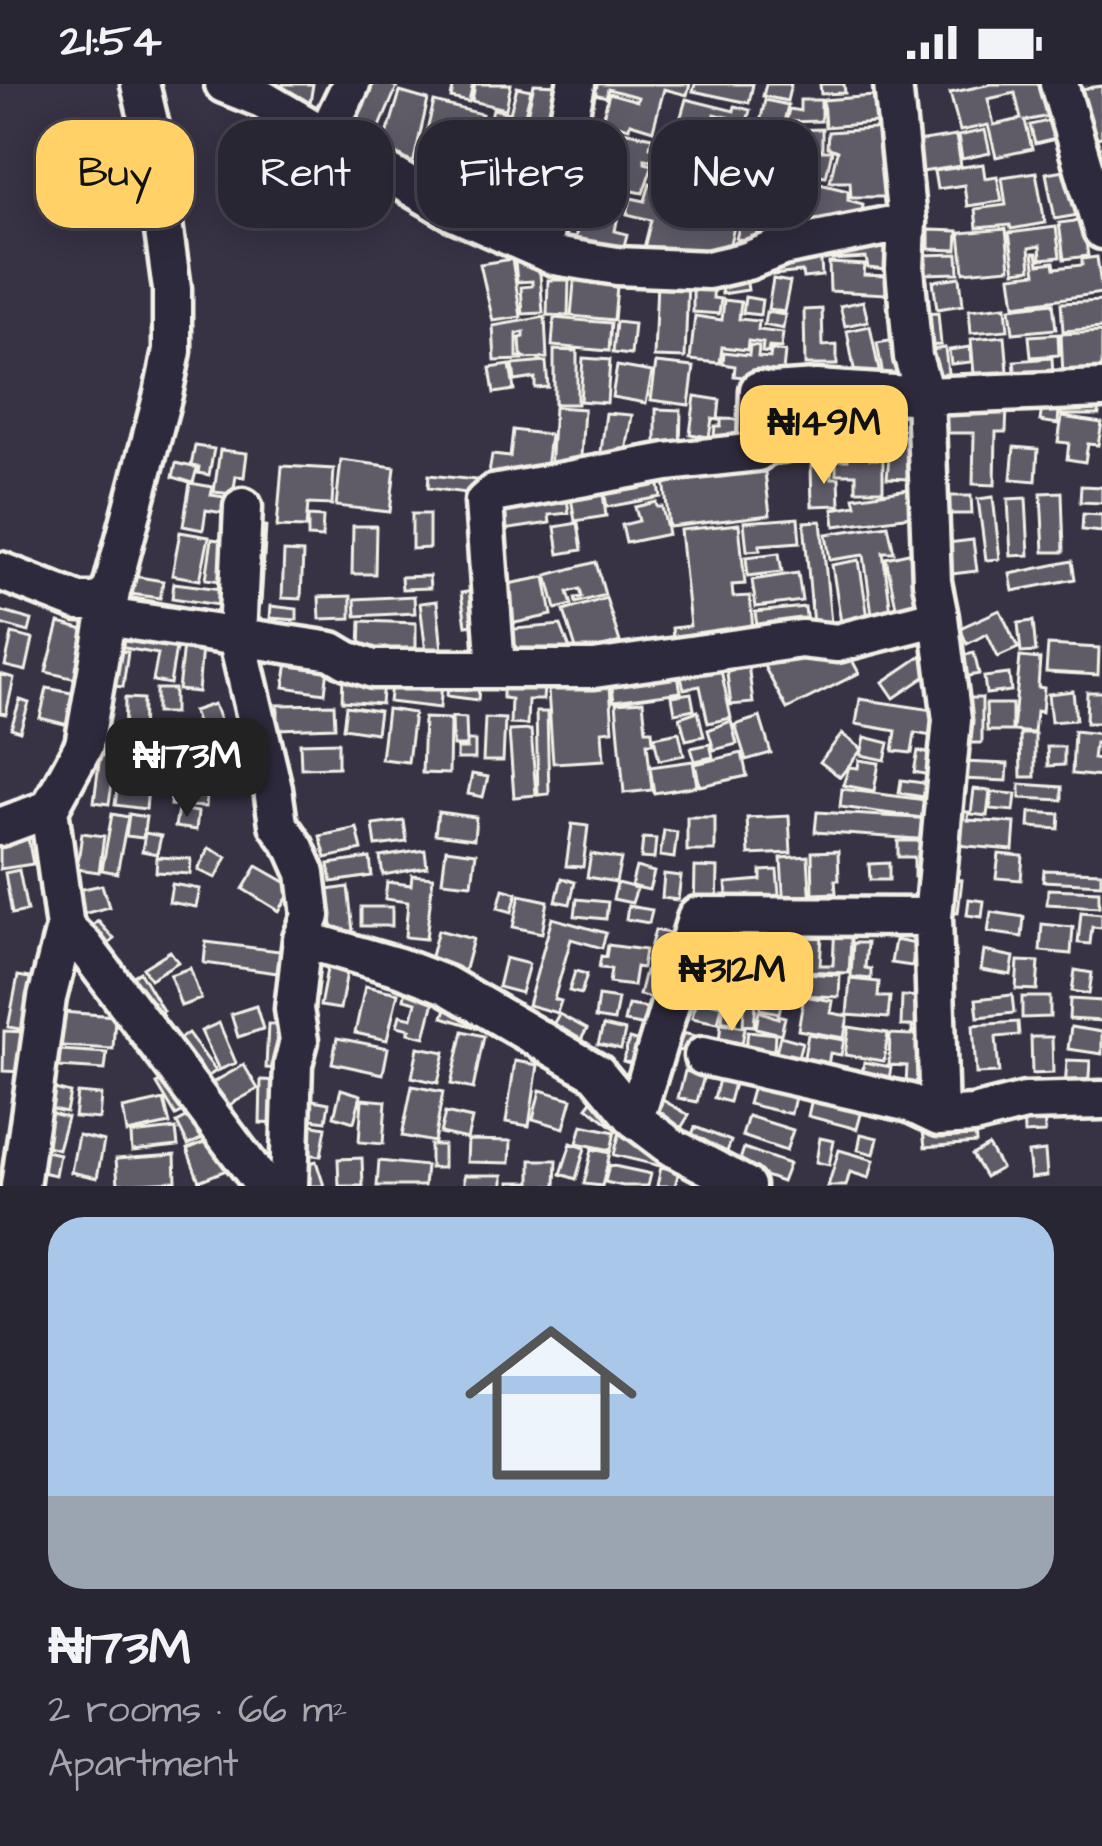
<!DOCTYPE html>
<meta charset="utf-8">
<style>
:root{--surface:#292633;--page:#35323f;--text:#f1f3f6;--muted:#a5a5ac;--line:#45434e;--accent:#ffd166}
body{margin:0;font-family:"Architects Daughter",sans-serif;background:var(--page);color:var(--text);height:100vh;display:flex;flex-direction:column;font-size:45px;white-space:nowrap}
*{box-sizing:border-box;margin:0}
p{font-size:39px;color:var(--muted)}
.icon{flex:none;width:66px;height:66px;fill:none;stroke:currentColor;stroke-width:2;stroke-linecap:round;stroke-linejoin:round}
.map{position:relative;height:1102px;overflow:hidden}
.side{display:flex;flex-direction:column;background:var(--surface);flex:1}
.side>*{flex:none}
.hud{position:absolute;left:36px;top:36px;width:1032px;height:108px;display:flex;gap:24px}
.price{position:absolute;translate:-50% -102px;padding:0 27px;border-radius:24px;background:var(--accent);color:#111;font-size:39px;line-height:78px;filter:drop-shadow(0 3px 6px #0008)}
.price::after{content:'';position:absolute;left:50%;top:72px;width:36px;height:27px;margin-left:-18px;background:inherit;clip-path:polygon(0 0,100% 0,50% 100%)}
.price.on{background:#222;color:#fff}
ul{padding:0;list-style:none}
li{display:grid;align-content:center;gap:24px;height:636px;padding:0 48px}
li+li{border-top:3px solid var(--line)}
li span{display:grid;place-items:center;height:372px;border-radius:36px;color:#555}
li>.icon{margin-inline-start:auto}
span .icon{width:216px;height:216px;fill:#fffc;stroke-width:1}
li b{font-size:51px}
.tag{padding:0 42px;border-radius:36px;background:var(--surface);box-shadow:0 6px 30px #0003,0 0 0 3px var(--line);font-size:42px;line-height:108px}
.tag.on{background:var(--accent);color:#111}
.status{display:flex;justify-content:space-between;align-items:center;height:84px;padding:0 60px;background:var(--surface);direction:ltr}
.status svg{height:33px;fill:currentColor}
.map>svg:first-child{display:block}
</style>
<div class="status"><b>21:54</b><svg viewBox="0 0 49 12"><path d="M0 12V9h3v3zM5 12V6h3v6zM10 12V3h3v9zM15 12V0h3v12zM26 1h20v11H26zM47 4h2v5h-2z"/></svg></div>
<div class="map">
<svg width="1102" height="1102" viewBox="0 0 1102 1102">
<rect width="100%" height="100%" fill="#373244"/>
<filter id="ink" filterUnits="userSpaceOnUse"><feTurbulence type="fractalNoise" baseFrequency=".00833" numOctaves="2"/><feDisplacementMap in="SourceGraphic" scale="24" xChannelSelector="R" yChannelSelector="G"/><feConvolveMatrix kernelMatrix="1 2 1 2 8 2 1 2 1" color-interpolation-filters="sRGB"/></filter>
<g filter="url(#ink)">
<path fill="#5f5c67" stroke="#f4f1e8" stroke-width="3" fill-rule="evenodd" d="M283 0H313L310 19 281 15Z
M362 0H390L397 3 376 52 346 40Z
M454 0H473L469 18 451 14Z
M475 0H511L506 25 472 17Z
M534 0 559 1 550 36 527 31Z
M589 0H690L687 11 664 5 653 46 630 39 629 44 602 37 609 9 637 17 638 13 608 5 606 13 587 8Z
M695 0H753L749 19 693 7Z
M766 0H791L787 17 763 12Z
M820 0H844L845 9 821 10Z
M991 0H1046L1053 31 1025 37 1032 65 996 73 988 41 960 47 950 9ZM1015 9 1021 35 994 41 988 15Z
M1102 2V53L1088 55 1080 5Z
M517 3 531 6 524 34 530 36 526 54 510 50 504 70 483 65 493 25 510 29Z
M400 8 428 16 414 76 406 87 380 74Z
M886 11 888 38 825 43 823 16Z
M686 15 734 27 735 22 750 26 736 82 710 75 719 41 728 43 731 34 715 30 711 44 680 36Z
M765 16 788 21 778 63 756 57Z
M800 16H821V37L786 38 789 25 800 27Z
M434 18 482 30 477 61 470 78 473 81 460 109 417 87Z
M576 34 598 41 585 87 562 82Z
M1056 35 1060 54 1035 60 1030 41Z
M673 42 714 51 709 72 667 63Z
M603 43 652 53 650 62 661 65 658 78 645 74V78L653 80 643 109 589 98Z
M888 44V113H851L850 97H830L837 67 827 63 828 48Z
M822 45V67H832L826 92 801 89 792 118 765 112 776 75 788 76 789 73 779 71 786 46Z
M985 46 990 69 962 75 958 52Z
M956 52 961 82 915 89 910 59Z
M749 64 773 70 764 105 740 99Z
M664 66 728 84 721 109 657 90Z
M481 68 547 85 540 112 474 95Z
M983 80 985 94 997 92 1002 117 967 122 964 101 937 105 934 87Z
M1076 84 1084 130 1055 135 1046 89Z
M563 87 589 92 581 134 555 129Z
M1036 88 1045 139 1011 145 1010 141 977 144 975 125 1006 121 1002 93Z
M804 95 848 106V116L863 120 861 140 795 145 806 106 796 110Z
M650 99 710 113 705 135 709 136 714 121 738 127 725 179 643 168 651 136 627 130 631 114 645 117Z
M599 103 628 110 625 123 620 122 615 147 627 150 623 166 575 155 579 138 586 139 593 108 598 109Z
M747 110 789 122 788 127 764 121 758 139 773 143 771 157 736 155Z
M509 113 533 118 529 140 504 134Z
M1083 136 1088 172 1064 175 1059 139Z
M1056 143 1060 173 1041 175 1040 162 1029 164 1031 185 1015 187 1009 149Z
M1006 145 1010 184 964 188 960 149Z
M929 146 958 147 957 166 929 165Z
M888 157 886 186 868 184 866 174 832 176 831 160Z
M820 165 822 192 803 194 802 188 772 191 770 169Z
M1033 169H1037L1039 180 1054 178 1055 184 1082 181V175L1097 173 1102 209 1015 221 1011 192 1036 189Z
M958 170 959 189 924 190 923 171Z
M512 175 521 233 493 237 480 180Z
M539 176 543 229 523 230 521 203 532 202V197L517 198 515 178Z
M829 179 865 181 864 191 886 192V210L830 207Z
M718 186 746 193 748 206 722 210Z
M575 187 618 191 614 236 571 232Z
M693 193 714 195 713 214 721 215 719 230 693 228Z
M960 193 963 221 937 225 933 197Z
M773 195 790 198 784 228 768 225Z
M548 196H569L568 232 547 231Z
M657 197H688L685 274 654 273Z
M745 213 762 216 760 231 743 229Z
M724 216 741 218 739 235 759 237 758 246 783 249 781 264 769 263 768 269 762 268 763 259 748 257 747 266 722 263 720 279 690 276 695 232 722 236Z
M863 217 868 237 845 242 840 222Z
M1102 217V244L1063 247 1061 219Z
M1053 219 1056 245 1013 249 1010 224Z
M1006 222 1008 246 971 249 969 226Z
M822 225 823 262 837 261V281H805L804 226Z
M766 228 785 231 783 245 764 241Z
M938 229 941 261 924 262 921 230Z
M545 233 547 274 526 275 521 270 520 254 524 253V248L517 250V273H523V276L495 277 493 242Z
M554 234 611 239 609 267 552 262Z
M616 238 634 240 631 271 613 269Z
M870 242 881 297 857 301 847 247Z
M1102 248V290L1063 292 1061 250Z
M1058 250 1059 271 1031 273 1029 252Z
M1005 252 1009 299 975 302 971 255Z
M895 256 903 300 885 303 877 259Z
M750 261 759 262 758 273 770 274 771 266 785 268 782 297 734 292 735 282 723 280 724 268 749 271Z
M970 263 971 278 951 280 949 266Z
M945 264 949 297 927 299 923 267Z
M554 266 577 267V320H554Z
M583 274 610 276 607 319 580 317Z
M1052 274 1053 293 1016 296 1014 277Z
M546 278 548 303 535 304V294L515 297 513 281Z
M656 279 694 283 689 321 651 316Z
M510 281 514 306 494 309 490 284Z
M617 282 652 288 646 319 612 313Z
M1098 309 1099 331H1061V310Z
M695 312 720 316 718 336 712 335 709 353 690 350Z
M803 314 807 340 789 343 792 379 770 381 764 319Z
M939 321 1007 323 1006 348H996L995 401 973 400 974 349H939Z
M554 323 584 325 580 389 550 387Z
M1042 323 1059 326 1058 340 1040 337Z
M656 325 681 326 680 369 656 372Z
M606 329 632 331 624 381 599 383Z
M1062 333 1102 339 1098 361 1088 360 1085 378 1067 375 1069 359 1058 358Z
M721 335 753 336 752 362 719 360V352H714L715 342H721Z
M848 341H870V375H883V406H856V390H836V376H848Z
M879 343 912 346 908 395 887 394 889 373 877 371Z
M513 346 550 351 545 393 499 399 500 390 489 389 492 371 510 373Z
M195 362 214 365 209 391 198 389 199 383 191 382Z
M1014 363 1038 365 1036 397 1011 395Z
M220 366 247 369 244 393 236 392 233 410 214 408Z
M763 371 770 431 669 443 663 385Z
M341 376 395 383 390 428 336 422Z
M176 379 197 384 193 399 173 393Z
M282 382 334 385 332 421 308 420 306 444 277 443Z
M811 382H831L832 394H839L840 421 812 422Z
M656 385 661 413 607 423 602 395Z
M429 391 476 396 474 410 428 404Z
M190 399 213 403 211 411 231 414 228 430 206 426 203 446 183 442Z
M602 402 606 432 575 437 570 408Z
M1081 402 1102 403V419L1080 418Z
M909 405 912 432 835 442 833 425 856 421 854 413Z
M566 407 569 429 549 431 550 439 497 447 493 417Z
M1062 408 1064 468H1044L1041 409Z
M940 412H971L972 430H940Z
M993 413 1000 475 986 476 978 415Z
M1026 414 1029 471 1011 472 1008 415Z
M656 418 657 423H662L668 450 626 459 622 441 639 437 635 423Z
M412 430H429V464L412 465Z
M1083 430 1102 431V448L1082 446Z
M308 432 323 433 322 454 308 453Z
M798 434 800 458 760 461V466L747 467 744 438Z
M821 437 831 539 813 541 804 438Z
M578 439 582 466 559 470 555 443Z
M247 440 266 442 261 520 247 519Z
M739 440 745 500 732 501 733 513 750 512 754 557 674 565 672 544 690 542 680 446Z
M888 441 894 468H883L892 535 873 538 864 471 830 476 826 450Z
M353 442H376L375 490H352Z
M180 448 209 453 200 496 172 491Z
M212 455 227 457 221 497 206 495Z
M973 456 977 487 943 491 939 460Z
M917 467 928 521 897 527 886 474Z
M284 468 303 469 301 515 282 514Z
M779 469 782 488 748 492 746 473Z
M859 476 869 540 842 545 832 481Z
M1072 477 1075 495 1013 507 1010 490Z
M596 478 605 511 576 519 575 514 582 513 580 505 568 508 572 521 556 525 547 491Z
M798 489 802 517 756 523 752 496Z
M133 492 163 497 160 514 130 510Z
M429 492 430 504 402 505 401 493Z
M545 493 552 531 506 541 498 502Z
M174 499 221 505 218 521 172 514Z
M479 506 483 539 466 541 461 509Z
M122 512 221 529 219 542 120 526Z
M351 512V534L320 535 319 513Z
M414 512 415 529 356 532 355 515Z
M606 514 620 558 578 571 564 527Z
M437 517 442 567 426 569 420 519Z
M271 522 297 525V536L270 534Z
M805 523 808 549 759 555 755 528Z
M1000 526 1018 564 998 573 987 550 967 560 960 544Z
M0 527 32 536 29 548 0 540Z
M361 537 416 539V566L360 565Z
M1033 537 1036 568 1021 569 1018 539Z
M59 539 88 547 76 595 46 588Z
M561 541 570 565 568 574 503 578 502 546Z
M122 546 177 558 170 600 153 597 158 570 119 563Z
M12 550 33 555 26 587 5 582Z
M183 561 202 563 198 608 178 606Z
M844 561 859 589 787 625 758 571Z
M1048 561 1099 564 1098 591 1046 588Z
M933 564 944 580 894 614 883 598Z
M113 566 128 568 123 603 107 601Z
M974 569 979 590 958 594 953 574Z
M1020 573 1040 575 1038 603 1044 604 1042 628 1036 627 1034 649 1013 647Z
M719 576 731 634 708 639 700 602 684 605 679 584Z
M288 578 328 584 325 609 284 603Z
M748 580 753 619 731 621 726 582Z
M676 581 681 608 614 617 610 590Z
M0 590 14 594 6 630 0 629Z
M1009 590 1011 607 986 610 984 593Z
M343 593 383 597 381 620 342 617Z
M392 593 442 598 440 624 389 618Z
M448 601 479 604 478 616 447 612Z
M503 601 544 603 543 616H528L527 641 510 640 511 615 503 614Z
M610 602 613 646 602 647 604 676 553 679 548 606Z
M47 604 76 610 68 641 40 634Z
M156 605H174V629H156Z
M1073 607 1076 636 1051 638 1048 610Z
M1087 608H1102V639H1086Z
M691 609 694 625 675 629 672 612Z
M125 614 143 615 142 666 124 665Z
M963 614H982V659H963Z
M860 615 946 628 942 654 915 649 912 669 893 667 896 647 856 640Z
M20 616 29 619 20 647 11 644Z
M643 617 646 646H652L653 659H647L652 706 624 709 616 619Z
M214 620 220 636 199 644 193 627Z
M334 620 335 643 278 645V621Z
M986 620H1012V647H987Z
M346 622 379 627 376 649 343 644Z
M387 625 414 629 408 678 381 675Z
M698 627 704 652 686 656 680 633Z
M536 628H547L549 710 538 711Z
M452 633 466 634 467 662H453Z
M760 633 771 669 746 676 735 641Z
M424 634 450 635 449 690 422 689Z
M485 634 505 635 503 677H483Z
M731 637 737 660 714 666 708 646Z
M531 646 536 711 514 713 509 647Z
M1074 647 1102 650V660L1095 659 1093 675 1102 676V693L1072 690Z
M679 648 684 671 659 676 654 653Z
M151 649 197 654 196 671 150 667Z
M842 650 862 665 840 693 820 678Z
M1020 650H1035V693H1021Z
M210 652 226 653 224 673 208 672Z
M865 653 889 659 885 676 861 671Z
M467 657H475V675H457V665H467Z
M338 658V683L301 684 300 659Z
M710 660 713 673 695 677 691 664Z
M1047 663H1064V681L1048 682Z
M918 667 944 673 939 693 914 688Z
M742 669 747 692 700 702 695 680Z
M100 671 116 674 109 720 94 718Z
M119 676 155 679 153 698 117 695Z
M158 676 214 680 213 697 157 693Z
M859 676 879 679 874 707 843 701 849 683 858 684Z
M693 677 697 702 654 709 650 683Z
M963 678 1008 680 1007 697 962 695Z
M218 684 233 685 230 707 216 706Z
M472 690 488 693 483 713 468 710Z
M901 696 938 701 936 715 899 709Z
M118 699 148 704 146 725 115 721Z
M1020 700 1062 703V716L1020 714Z
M842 705 933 717 930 735 840 723Z
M974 705 990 707 987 732 971 730Z
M171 707 207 710 206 723 170 721Z
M992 708 1016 710 1014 727 990 725Z
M178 725 198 728 196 746 175 743Z
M946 726 969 728 968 736 1015 739 1013 766 944 760Z
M438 728 476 733 474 755 435 750Z
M817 728 933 735 932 756 815 748Z
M1030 728 1060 730 1059 745 1029 743Z
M112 730 128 733 117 789 102 786Z
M129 730 146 733 143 754 126 752Z
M789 732 791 769 749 771 747 734Z
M687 733H715V767H687Z
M404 737 407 758 376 762 373 741Z
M572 740 588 742 583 783 566 782Z
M357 744 362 766 326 774 320 752Z
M664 746 677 748 674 774 660 772Z
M8 748 28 754 33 780 0 785V750Z
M82 749 104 752 99 788 77 785Z
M145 749 161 752 157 770 142 767Z
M643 754 656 755 654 775 641 774Z
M898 757H928L929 792 914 793V773H898Z
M209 764 227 773 216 794 198 786Z
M446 765 476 769 472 800 442 797Z
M425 766 427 783 383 791 380 773Z
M838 767 839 796H835L836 809 813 810 812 768Z
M591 770 621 775 616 798 587 793Z
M999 770 1023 772 1021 796 996 794Z
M808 772 811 824 784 826 781 774Z
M157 773 191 775 190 790 156 788Z
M370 774 372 792 332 798 329 780Z
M889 779V796H870L869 780Z
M257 782 294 803 279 827 243 805Z
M636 783 654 788 649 806 631 802Z
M695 783 718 784 717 829 694 828Z
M19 786 27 827 12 830 5 789Z
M777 786 780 823 728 827 726 799 761 796V787Z
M1044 786 1101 788V800L1043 797Z
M664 790 681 792 678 816 662 814Z
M412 791 433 793 426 855 405 853 408 818 385 815 387 798 411 801Z
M562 794 575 798 570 820 556 817Z
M947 795 962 796 958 829 945 828Z
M617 799 637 804 632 819 613 815Z
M172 800 200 805 196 823 169 818Z
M102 801 109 823 76 832 69 808Z
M348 803 353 847 333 850 328 806Z
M503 805 517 809 512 828 498 824Z
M1048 805 1099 807V823L1047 820Z
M520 811 548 817 542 849 513 843Z
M577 815 608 818 606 835 575 832Z
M969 815 984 817 982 833 967 831Z
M628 822 652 826 649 839 626 835Z
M361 823H392V842H361Z
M991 828 1024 833 1022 853 988 848Z
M1081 828 1102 830V844L1092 843 1090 860 1078 859Z
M552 834 606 849 602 864 571 855 554 915 561 917 557 929 528 921Z
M799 836 800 855H791V877L763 878 762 837Z
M98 837 114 855 100 868 84 850Z
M760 837 761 878 699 879 698 860H743V838Z
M804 837 823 838 820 881H833L835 839H852L849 889 802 887Z
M1042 840 1073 843 1071 870 1040 867Z
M438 846 473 855 462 896 427 887Z
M655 846 673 850 669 868 650 864Z
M895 856 916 860 912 882 891 879Z
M206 858 288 868 285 890 204 879Z
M853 859H867L865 884 871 885V895L851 893Z
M608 861 645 866 642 884 636 883 633 902 609 899 611 885 599 884 601 872 606 873Z
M170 867 178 878 150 895 143 884Z
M984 867 1014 873 1011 891 981 886Z
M505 874 529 880 521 909 498 903Z
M1018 877 1039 878 1037 906 1016 905Z
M783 878 800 879 797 914 766 912 767 889 783 890Z
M328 880 348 883 340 925 320 922Z
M729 880 759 883 755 916 725 913Z
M190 884 201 915 181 922 170 891Z
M1075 886 1092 889 1089 910 1072 907Z
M575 887 587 890 581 910 569 907Z
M645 887 670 893 664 917 639 911Z
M140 888 163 927 151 933 128 895Z
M801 889 840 891 839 913 800 911Z
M18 892 35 895 26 946 8 943Z
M850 895 879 898 878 913H890L888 934 847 931Z
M365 902 398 909 387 956 355 949Z
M406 905 418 908 437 905 425 953 408 949 410 945 397 942 400 931 412 934 416 918 404 915Z
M1012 911 1014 929 978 933 976 915Z
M598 912 618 915 614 937 595 934Z
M762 912 782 916 779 929 760 925Z
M804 912 833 917 831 929 848 932 844 954 798 946Z
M902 912 928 913 927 942H901Z
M1022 913H1050V933L1022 934Z
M696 915 722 921 718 939 692 934Z
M724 915 756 919 754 942 743 941 744 926 737 925 735 939 722 937Z
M1070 915 1102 917V937L1069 935Z
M448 919 485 931 481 945 443 933Z
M628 921 654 925 651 943 624 938Z
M256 922 263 945 238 953 231 930Z
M48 927 115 932 113 965 45 961Z
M759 927 778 934V931L785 933 781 950 756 944Z
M559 930 587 945 579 959 551 944Z
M1018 938 1019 951 996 953 999 989 976 990 973 941Z
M219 939 236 979 219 986 201 947Z
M721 939 745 943 742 960 719 957Z
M268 940 285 941 283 985 266 984Z
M603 942 625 947 621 965 598 960Z
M849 943 888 949 884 977 845 971Z
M912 943H929L930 1018 890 998 906 999 907 982 889 981 890 950 912 951Z
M1071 943 1102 948V970L1068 965Z
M669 946 717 957 713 974 665 963Z
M4 947 25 948 24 988 3 987Z
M463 947 484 952 473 1005 451 1000Z
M748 947 775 950 774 966 760 965 759 981 744 979Z
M188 949 216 987 198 999 170 961Z
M808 950 844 956 841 971 830 969 826 995 801 990Z
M780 952 802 958 797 977 772 984Z
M1031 953H1052L1053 989 1032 990Z
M337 954 388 964 383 990 332 979Z
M629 955 646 960 639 982 623 977Z
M418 963 445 968 438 999 412 993Z
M60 966 107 969 105 986 59 983Z
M1067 976 1090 977 1088 1007 1065 1005Z
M515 977 538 981 529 1042 506 1038Z
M864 978 891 983 887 1007 860 1002Z
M244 981 258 1005 224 1024 210 1000Z
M685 987 704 992 697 1018 678 1014Z
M171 991 191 1024 176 1032 157 1000Z
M720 992 735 996 729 1018 714 1014Z
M261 996 281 997 279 1040 260 1039Z
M412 1002 443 1008 434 1058 402 1052Z
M753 1002 795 1013 791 1030 748 1020Z
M47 1003 70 1009 66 1028 43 1023Z
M341 1005 361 1011 354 1038 334 1032Z
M540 1006 572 1015 564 1044 533 1035Z
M77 1009 101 1011 99 1035 74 1033Z
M598 1009 627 1033 617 1046 587 1023Z
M813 1010 863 1023 857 1045 808 1032Z
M659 1014 689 1031 676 1052 646 1034Z
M308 1015 329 1019 326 1037 306 1034Z
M362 1015 386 1017 383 1060 359 1058Z
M164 1016 170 1040 127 1049 123 1025Z
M1044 1022 1045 1049 1024 1050 1023 1023Z
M44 1027 67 1033 58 1065 35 1059Z
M445 1029 472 1035 467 1055 440 1049Z
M194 1030 205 1053 188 1061 177 1039Z
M748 1032 793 1046 786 1067 742 1052Z
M303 1039 326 1043 321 1072 298 1069Z
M582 1041 615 1048 611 1066 577 1059Z
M975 1042 976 1059 925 1063 923 1047Z
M621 1043 667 1054 660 1082 614 1071Z
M695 1043 731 1057 725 1073 689 1058Z
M176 1045 178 1062 132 1067 131 1050Z
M861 1050 878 1054 874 1070 858 1066Z
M78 1051 104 1057 97 1094 71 1088Z
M215 1054 229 1085 199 1097 187 1065Z
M820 1054 834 1057 829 1081 816 1078Z
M468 1056 511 1057 510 1079 467 1078Z
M571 1059 585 1064 576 1095 561 1090Z
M430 1061H443V1084H430Z
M988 1062 1001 1084 985 1093 972 1071Z
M32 1064 59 1070 55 1091 28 1085Z
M744 1064 789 1080 782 1098 738 1082Z
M592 1065 610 1069 602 1102 584 1100Z
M839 1066 874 1076 869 1094 850 1088 846 1102H828Z
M1045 1067 1047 1092 1031 1094 1028 1069Z
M175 1071 176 1097 118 1100 116 1075Z
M362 1074 363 1102H339L338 1075Z
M531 1076H557L556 1102H510V1098H531Z
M316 1077 324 1102H301L295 1083Z
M379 1077 426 1082 424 1102H377Z
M609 1081 651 1090 648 1102H623L605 1098Z
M661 1083 679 1087 675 1102H657Z
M464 1091H503V1102H464Z"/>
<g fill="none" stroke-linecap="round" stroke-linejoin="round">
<g stroke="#f4f1e8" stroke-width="45">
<path id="minor" d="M224 0 262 15 454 128 554 172 617 182 708 186 747 177 782 163 907 138
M893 0 907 138 905 185 913 273 925 312 932 498 939 533 952 636 933 833 939 1033
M1059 0 1102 146
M326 52 351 0
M541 166 576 0
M243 423 237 553 273 705 278 740 295 764 306 789 311 832 302 855 294 925 299 957 293 980 289 1102
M0 487 79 518H98L111 508
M106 533 332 567 347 576 373 585H594L801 555 837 559 939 533
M496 585 484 418 493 410 667 378 757 368 759 306 772 308 816 305 925 312 1102 305
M0 743 49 725
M65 844 84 862 264 1102
M302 855 399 883 446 901 597 989 635 1035 672 1063 746 1102
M703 972 910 1019 939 1033 973 1031 1025 1018 1102 1016
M635 1035 697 832 933 833
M20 1102 47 914 65 844 49 725 84 661 111 508 163 310 172 267V205L149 38 140 0"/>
</g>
<use href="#minor" stroke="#2f2a3d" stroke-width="36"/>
</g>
</g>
</svg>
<b class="price" style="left:824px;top:403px">₦149M</b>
<b class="price on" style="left:187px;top:736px">₦173M</b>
<b class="price" style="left:732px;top:950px">₦312M</b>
<div class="hud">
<a class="tag on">Buy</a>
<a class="tag">Rent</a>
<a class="tag">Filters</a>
<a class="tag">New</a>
</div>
</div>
<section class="side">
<ul>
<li><span style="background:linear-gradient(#a9c7e8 75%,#9aa5b1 0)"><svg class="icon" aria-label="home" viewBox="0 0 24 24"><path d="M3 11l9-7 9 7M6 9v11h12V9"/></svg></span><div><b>₦173M</b><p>2 rooms · 66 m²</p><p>Apartment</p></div></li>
</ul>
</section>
